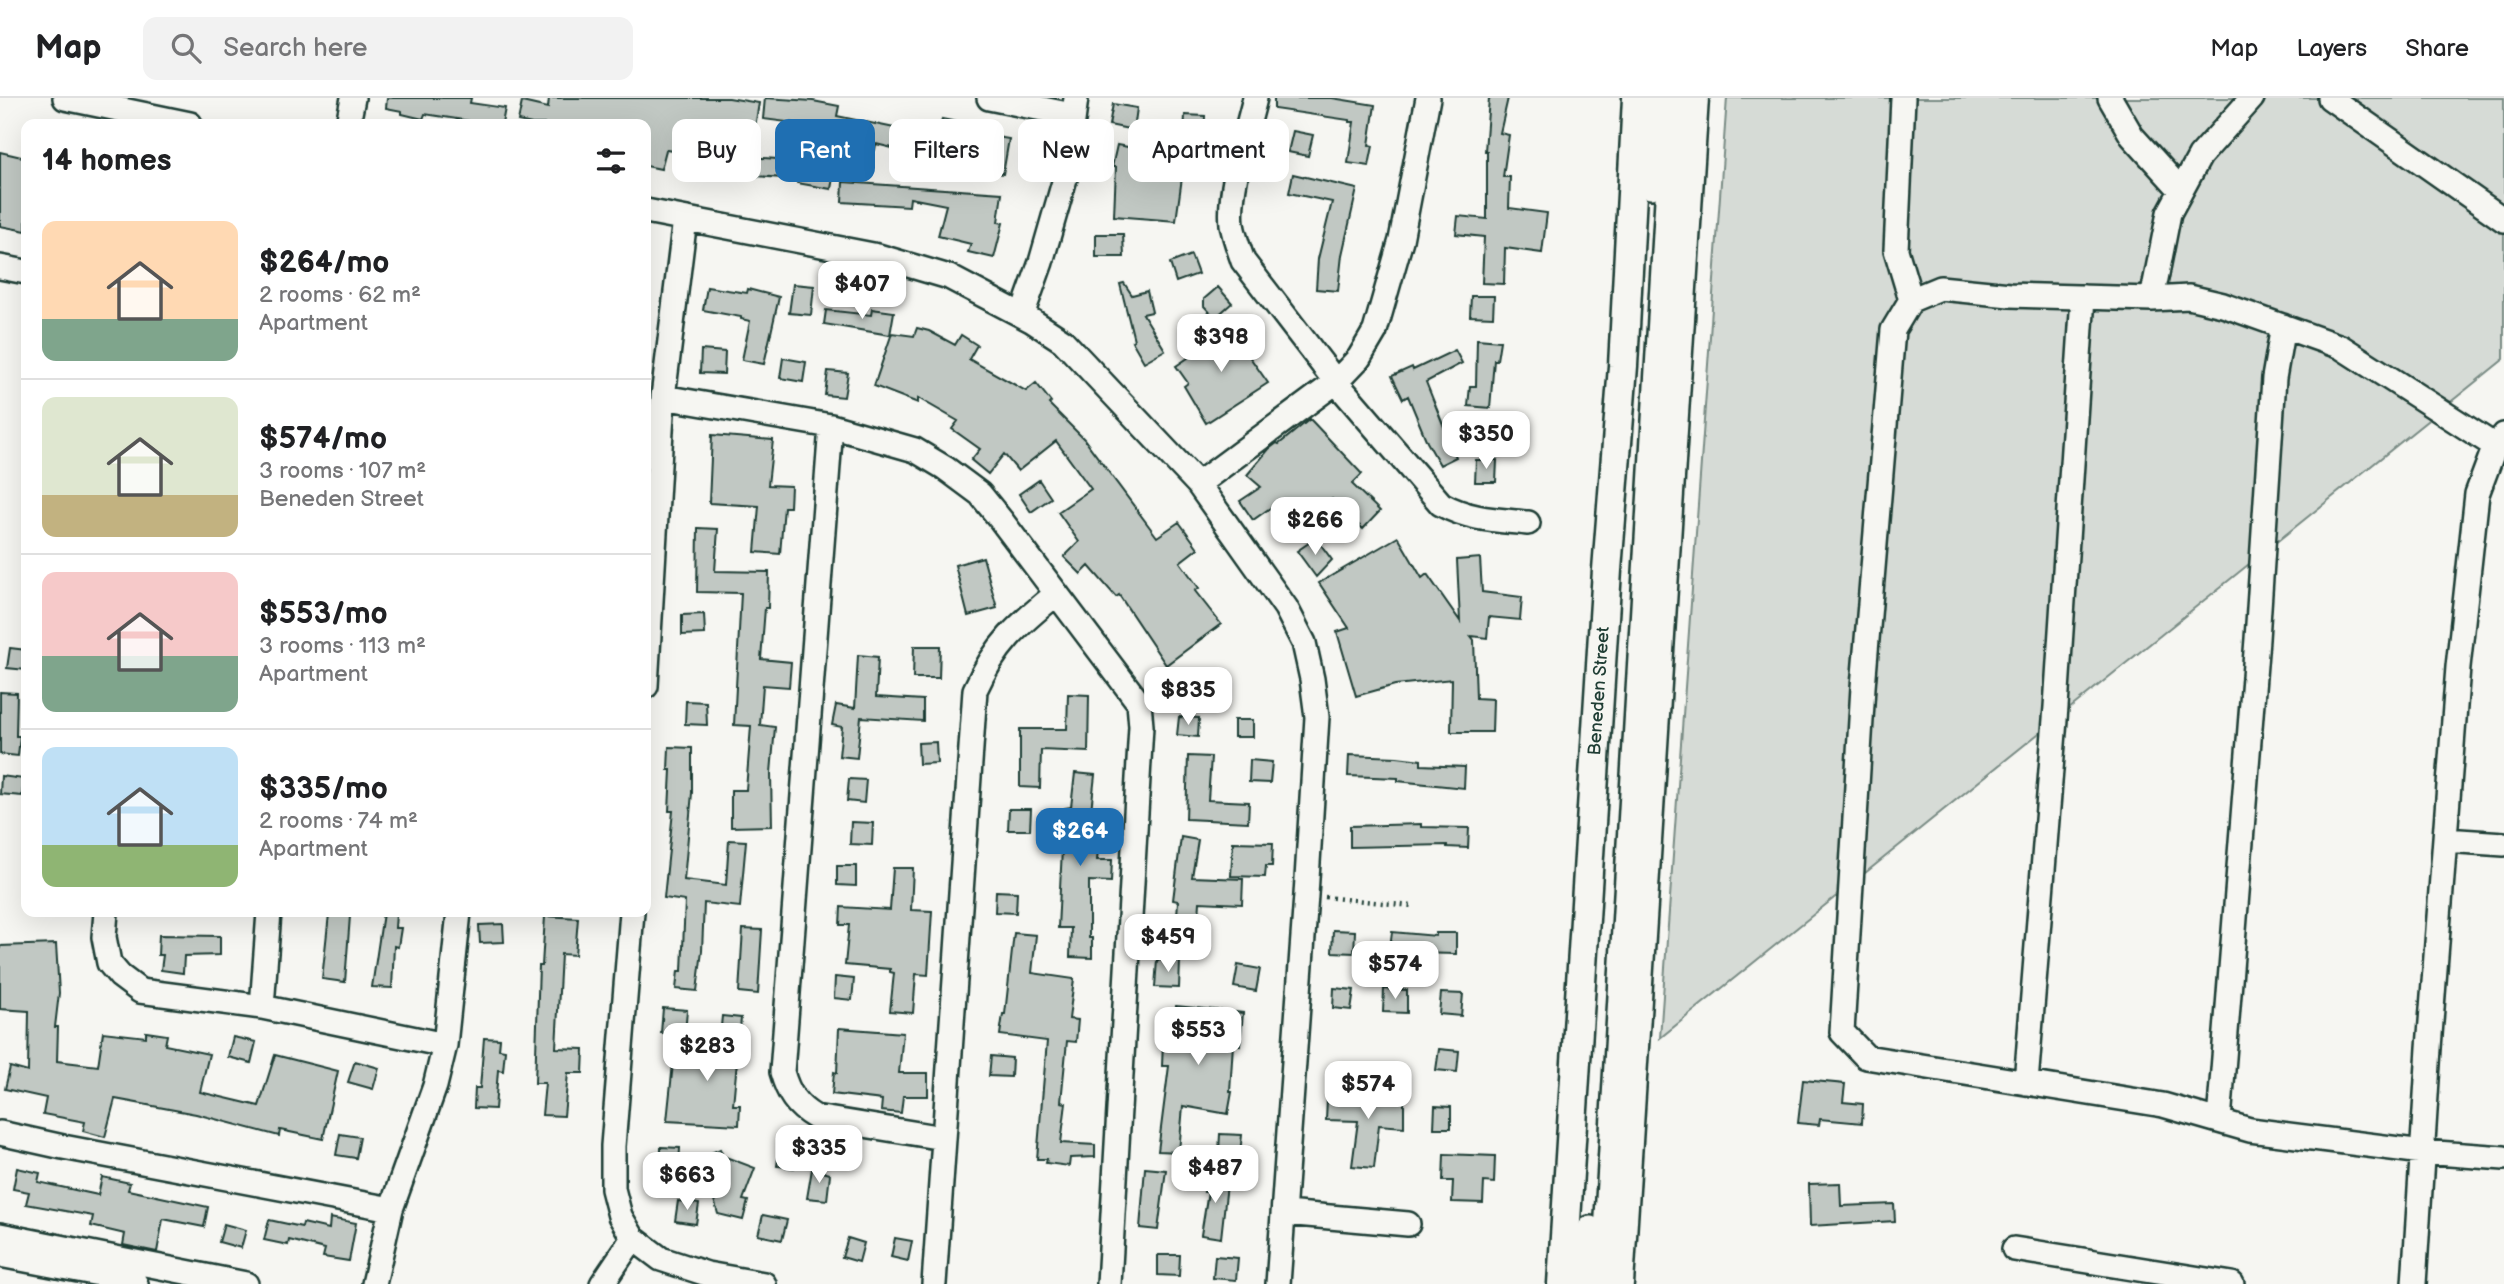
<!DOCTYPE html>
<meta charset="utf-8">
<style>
:root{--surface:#fff;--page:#f2f2f2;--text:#202124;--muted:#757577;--line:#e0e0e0;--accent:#1f6fb2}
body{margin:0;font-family:"Balsamiq Sans",sans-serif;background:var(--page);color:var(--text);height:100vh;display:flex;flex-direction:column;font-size:26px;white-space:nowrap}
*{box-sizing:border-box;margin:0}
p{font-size:23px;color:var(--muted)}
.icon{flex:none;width:38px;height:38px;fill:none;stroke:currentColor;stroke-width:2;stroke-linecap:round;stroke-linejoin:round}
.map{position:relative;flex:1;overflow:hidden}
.side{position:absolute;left:21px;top:21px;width:630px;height:798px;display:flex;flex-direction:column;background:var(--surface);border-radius:14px;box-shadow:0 7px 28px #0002}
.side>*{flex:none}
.guide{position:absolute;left:672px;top:21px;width:665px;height:63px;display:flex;gap:14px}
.price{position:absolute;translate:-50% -60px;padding:0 16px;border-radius:14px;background:#fff;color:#222;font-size:23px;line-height:46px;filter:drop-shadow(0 2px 4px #0008)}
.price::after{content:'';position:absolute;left:50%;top:42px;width:21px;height:16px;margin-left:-10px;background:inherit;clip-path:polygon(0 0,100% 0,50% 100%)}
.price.selected{background:var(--accent);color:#fff}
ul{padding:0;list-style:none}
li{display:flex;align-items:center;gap:21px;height:175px;padding:0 21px}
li+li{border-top:2px solid var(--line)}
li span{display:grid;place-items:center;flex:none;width:196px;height:140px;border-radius:14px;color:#555}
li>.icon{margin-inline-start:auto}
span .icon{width:84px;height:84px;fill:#fffc;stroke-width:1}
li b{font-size:30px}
h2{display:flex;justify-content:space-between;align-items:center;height:84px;padding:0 21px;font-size:30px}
.pill{padding:0 24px;border-radius:14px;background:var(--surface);box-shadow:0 7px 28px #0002;font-size:24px;line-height:63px}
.pill.selected{background:var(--accent);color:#fff}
header{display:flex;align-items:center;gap:42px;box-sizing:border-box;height:98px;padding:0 35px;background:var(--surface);border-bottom:2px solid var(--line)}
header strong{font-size:33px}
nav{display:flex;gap:38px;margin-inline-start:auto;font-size:24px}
.search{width:490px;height:63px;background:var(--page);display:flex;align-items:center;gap:18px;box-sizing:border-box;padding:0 24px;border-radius:14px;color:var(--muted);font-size:26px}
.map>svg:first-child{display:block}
</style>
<header>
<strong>Map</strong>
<div class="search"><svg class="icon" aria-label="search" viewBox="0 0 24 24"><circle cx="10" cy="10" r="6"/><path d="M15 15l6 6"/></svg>Search here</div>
<nav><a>Map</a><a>Layers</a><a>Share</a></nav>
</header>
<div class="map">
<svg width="2504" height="1186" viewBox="0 0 2504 1186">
<rect width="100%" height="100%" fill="#f6f6f2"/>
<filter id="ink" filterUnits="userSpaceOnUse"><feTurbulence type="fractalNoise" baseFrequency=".0143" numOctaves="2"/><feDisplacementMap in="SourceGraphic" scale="14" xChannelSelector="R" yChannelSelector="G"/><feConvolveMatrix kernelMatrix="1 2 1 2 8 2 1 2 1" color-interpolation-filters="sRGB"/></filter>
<g filter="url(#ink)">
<path fill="#d6dbd6" stroke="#7a8c85" stroke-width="2" d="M1727 0H2504V261L1660 940Z"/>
<path fill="#c1c8c3" stroke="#1f3d34" stroke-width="2" d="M387 0H471L470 5 505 10 502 26H477V24L425 16 423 21 402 16V13L386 10Z
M549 0H729L759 5 750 59 804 63 811 27 763 21 765 0 813 3 839 8 837 18 923 36 917 56 876 46 875 52 839 45 831 91 797 85V81L742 77 720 72 722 61 666 52 661 71 646 68V26H532L518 23 522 4 548 10Z
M1274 0H1332L1375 7 1369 47 1373 48 1369 68 1348 65 1354 24H1349V22L1274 11Z
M1489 0H1508L1500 35 1509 37 1503 79H1510L1509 110 1547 115 1542 155 1505 150 1504 186 1482 185 1484 139 1456 136 1458 118 1487 121V53H1485Z
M1113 6 1137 10 1134 32 1109 27Z
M1185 17 1205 18 1204 38 1184 36Z
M942 21 962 25 961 33 1009 41 1003 76 984 72 987 56 937 45Z
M1293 33 1313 37 1308 58 1288 54Z
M1117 47 1139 51 1138 53 1185 58 1176 123 1114 118 1116 69H1112Z
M0 54 26 60V133L0 128Z
M1293 76 1357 91 1342 157 1338 193 1316 191 1318 161 1332 104 1289 95Z
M843 84 1002 95 998 124 1003 125 994 160 968 154 971 146 938 138 946 107 910 100 909 108 842 104Z
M1096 136H1123L1124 159H1096Z
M1191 157 1198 176 1176 184 1170 165Z
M1124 185 1132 197 1147 193 1152 214 1143 216 1165 252 1144 264 1132 243 1134 242 1120 186Z
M793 186 814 188 811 217 789 215Z
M707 189 747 195 748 191 779 199 764 266 742 262 750 223 741 221V219L703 212Z
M1218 189 1232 205 1215 220 1204 208V201Z
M1471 198H1494L1493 219 1470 218Z
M872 211 894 214 890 237 824 226 826 212 871 217Z
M1232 225 1248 243 1242 248 1268 285 1206 325 1184 288 1188 285 1176 268 1216 241 1215 239Z
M917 230 929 233 955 247 961 237 977 247 969 261 1026 293 1036 285 1051 304 1049 306 1084 341 1157 439 1179 424 1198 450 1180 464 1199 490 1195 493 1221 526 1166 567 1119 497 1116 499 1089 468 1081 476 1064 459 1079 444 1058 414 1091 391 1056 343 1018 373 1004 356 988 376 971 362 980 351 952 331 958 323 918 300V305L874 288 892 235 914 238Z
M1477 241 1500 243 1497 262H1494L1490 310 1468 308 1470 288H1476Z
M701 252 725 254 724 276 700 275Z
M1455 252 1462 265 1426 284 1456 359 1440 367 1427 344 1408 298 1403 301 1392 278 1412 269 1413 272Z
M783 260 806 264 803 284 780 280Z
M828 273 848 275 844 299 825 297Z
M1310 321 1362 376 1352 386 1380 413 1363 431 1332 401 1301 425 1283 401 1253 422 1240 403 1261 389 1247 377 1269 351 1277 345 1279 346Z
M712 337 773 342 768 387 791 388 790 409H784L780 456 755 454 759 408 709 405Z
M1476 362H1497L1496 384H1475Z
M1039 382 1051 400 1031 414 1019 396Z
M698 430 718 431 715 473 769 474 768 510H765L761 561 791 564 789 589 763 587 760 627 775 629 771 675 772 728 731 729V692H746L751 628 734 627 741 495 697 494Z
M1398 439 1422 480 1427 476 1460 523 1457 462 1480 460 1482 494 1522 499 1520 522 1489 519 1487 540 1471 538 1474 542 1476 600 1493 601 1492 634H1451L1452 581 1395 587 1356 598 1337 534 1349 530 1319 485Z
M1316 440 1332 462 1316 479 1297 453Z
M983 459 997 510 968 518 955 467Z
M704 516 705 536 682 537V517Z
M914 548H940L939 580H913Z
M10 550 26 552V572L7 570Z
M858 557 878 559 876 599 923 602V623L861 619 857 660 839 658 842 629 832 627 836 607 855 610Z
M0 594 17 595 16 638H20L18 658 0 656Z
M1068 596 1089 597 1088 654 1041 652 1040 690 1020 689V631H1067Z
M686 603 706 604 707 627 685 626Z
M1179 619 1199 620 1198 639 1177 637Z
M1234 622H1253V639H1234Z
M936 644 937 665 919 666 918 645Z
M669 649 692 650V695L684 782 726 787 729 742 746 743 740 809 704 805 702 853 697 893 676 891 678 873H682L685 803 664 800 673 713H669L671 672H668Z
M1349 657 1397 659 1421 662V667L1465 669 1464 690 1398 683V680L1348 678Z
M1188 658 1211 659 1208 702 1249 704 1248 724 1186 721Z
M1250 662 1272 664 1270 685 1249 684Z
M1075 675 1095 677 1091 713 1093 751 1098 752 1097 762H1112L1111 784 1089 783V840H1092V860L1070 859 1071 830H1058L1062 751H1068L1065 710 1071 709Z
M1 678 24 681 22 698 0 696Z
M849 681 866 682 864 705 847 703Z
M1009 711H1031L1030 732H1008Z
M851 724 873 725 872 747 850 746Z
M1421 726V729L1469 730 1468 750 1447 749V747L1350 749V728Z
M1181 739 1198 742 1192 779 1243 781 1242 806 1200 804 1197 850 1175 848 1178 803 1173 802Z
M1233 744 1273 745 1272 768H1266L1265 779 1231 778Z
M837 768H856V788L837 787Z
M893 770H913L911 812 932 813 928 877 916 876 913 915 890 913 894 875 890 874V871L845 867 849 827H840L841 809 890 812Z
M996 793 1017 794 1016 815 995 814Z
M383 815 396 816 395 830H401L398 849 394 848 392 890 372 889Z
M329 816 350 818 345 884 322 881Z
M545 818 578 820 575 857 561 856 556 950 584 951 583 975H568L564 1018 542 1017 545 985H535L539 868H542Z
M503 826 504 844 480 845 479 827Z
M743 831 762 832 758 896 739 894Z
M1333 832 1355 833 1354 855 1332 854Z
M1392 834 1436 838V835H1456V856L1413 855V859L1389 857Z
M1014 835 1036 837 1032 875 1074 881 1069 921 1078 922 1076 944 1067 943 1061 1004 1066 1005 1061 1045 1095 1047V1059L1070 1060 1069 1068 1046 1065 1047 1061H1037L1047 943 1000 937 1003 916H1005Z
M159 837 220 838V857L184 858 183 875 161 872 163 857H158Z
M56 846 59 895 55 929H58L57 963 98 968 103 934 146 939V934L167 937 165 947 209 956 200 994 259 1008 275 957 338 973 323 1041 280 1032 279 1038 196 1016 115 1001 105 1039 83 1033 85 1024 43 1016 46 1000 5 991 10 969 28 974 29 913 0 911V848Z
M1157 862 1180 863 1179 890 1155 889Z
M1238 867 1260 871 1256 893 1234 889Z
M835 879 854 881 852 902 834 900Z
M1334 890 1354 892 1351 912 1333 910Z
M1384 891 1407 892V915L1383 914Z
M1441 895 1463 896 1461 918 1439 916Z
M1176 908 1243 915 1240 947 1233 946 1230 994H1232L1228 1016 1183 1008 1179 1054 1158 1053 1169 968H1162L1163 945 1174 946Z
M663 910 687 912 685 936 661 935Z
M722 918 741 920 733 1007H740L739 1027 667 1023 674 956 718 960Z
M839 930 903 935 899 975H928V998H903L901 1015 881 1013 882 1002 832 996 834 974 837 975Z
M233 939 256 944 251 965 228 959Z
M484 940 500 941 499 951 505 952 503 973 498 972 495 1011 474 1010 475 990H480Z
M1439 951 1459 953 1457 974 1436 972Z
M991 958 1012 960 1011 979 989 978Z
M355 963 379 970 373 991 348 984Z
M1803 982 1845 986 1843 1004 1863 1006 1862 1025 1820 1021 1819 1027 1798 1025Z
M1376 993 1404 996V1029L1379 1027 1374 1070 1352 1068 1358 1023 1326 1022 1327 1001 1375 1003Z
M1435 1008 1451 1009V1030H1434Z
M340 1036 360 1039 356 1060 336 1057Z
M1220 1036 1242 1037 1240 1055 1219 1054Z
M780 1047 797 1049 794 1070 777 1068Z
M661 1049 680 1050 679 1068 661 1067Z
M720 1051 723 1058 755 1070 743 1102 748 1103 743 1122 718 1116 702 1059Z
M1444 1056 1495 1058 1494 1085 1484 1084 1483 1105 1452 1104 1453 1083H1443Z
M17 1070 40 1075 38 1084 98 1097 102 1079 130 1085 128 1092 208 1109 204 1129 163 1121 157 1154 123 1147 125 1136 91 1128 93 1118 26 1106 29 1094 13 1091Z
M1145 1070 1166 1072 1158 1132 1140 1130Z
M812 1071 830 1076 827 1102 807 1100Z
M1207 1075 1228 1077 1221 1140 1201 1137 1208 1094H1204Z
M1840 1085 1841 1108 1894 1106 1895 1123 1810 1128 1809 1086Z
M678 1103 699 1106 696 1126 675 1123Z
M763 1117 787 1122 782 1142 758 1137Z
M330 1120 356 1125 349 1163 323 1159 325 1151 289 1142 288 1147 264 1142 269 1122 302 1129 303 1125 329 1131Z
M224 1126 246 1132 241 1150 219 1144Z
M848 1140 864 1145 859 1164 842 1159Z
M895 1140 912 1143 908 1163 891 1159Z
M1158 1157H1180L1179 1178 1158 1177Z
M1215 1158 1238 1160 1236 1182 1213 1180Z"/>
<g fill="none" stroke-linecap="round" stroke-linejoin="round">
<g stroke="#1f3d34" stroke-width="28">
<path id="minor" d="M65 0 190 26
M989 0 1072 17
M1255 0C1247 34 1228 92 1232 126 1234 139 1239 151 1243 163L1336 284 1441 406C1470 422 1496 422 1528 425
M1903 0 1896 152 1911 202
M2110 0 2132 38 2181 92
M2330 0 2504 122
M348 26 353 0
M1651 89 1656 0
M646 113 878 158 949 179 1031 222 1063 243 1198 386 1286 510 1304 545 1312 581 1317 619 1306 797 1278 1186
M0 169 26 174
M2152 201 2169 115 2200 58 2252 0
M1022 217 1041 164 1066 77 1076 0
M663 299 831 328 915 352 945 370 980 396 1001 422 1139 605 1141 628 1109 1186
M831 328 782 974C788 995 796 1008 815 1019L943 1040
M2495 348 2341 249 2223 207 2189 199 2152 201 2010 197 1940 190 1911 202 1893 232 1863 589 1842 934 1866 959 2163 1007 2250 1032 2423 1054 2504 1060
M1198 386 1336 284 1359 260 1375 233 1401 142 1428 0
M646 588 663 299 685 121
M2445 742 2504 746
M106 814 104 839 109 865 120 878 140 893 262 909 445 947
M632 814 613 1048V1091L620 1118 633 1140 661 1161 707 1176 764 1186
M262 909 269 814
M2026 985 2056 609 2083 199
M2219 1023 2257 541 2274 280 2283 228
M0 1035 63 1049 391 1111
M1285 1115 1408 1126
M0 1137 246 1186
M2014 1151 2232 1186
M0 1157 125 1181 136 1186
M374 1186 391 1111 435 988 445 947 459 814
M602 1186 633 1140
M934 1186 975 592C996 546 1018 527 1056 496
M1586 1186 1590 1130
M1603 1186 1673 0
M2414 1186 2429 950 2458 569 2477 396 2495 348 2504 337"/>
</g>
<g stroke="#1f3d34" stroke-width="33">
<path id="major" d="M1562 1186 1607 472 1623 268 1637 0
M1619 1186 1694 0"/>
</g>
<path stroke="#1f3d34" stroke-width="4.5" stroke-dasharray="2 5" stroke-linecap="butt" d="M1325 799 1412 808"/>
<use href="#minor" stroke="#f6f6f2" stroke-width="23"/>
<use href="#major" stroke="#f6f6f2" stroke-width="28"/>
</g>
</g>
<g text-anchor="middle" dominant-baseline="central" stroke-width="7" stroke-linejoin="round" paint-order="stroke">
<g font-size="18" fill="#1f3d34" stroke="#f6f6f2">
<text transform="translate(1599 593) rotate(-86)">Beneden Street</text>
</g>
</g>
</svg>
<b class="price" style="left:862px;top:223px">$407</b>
<b class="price" style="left:1221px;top:276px">$398</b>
<b class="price" style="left:1486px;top:373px">$350</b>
<b class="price" style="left:1315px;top:459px">$266</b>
<b class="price" style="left:1188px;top:629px">$835</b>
<b class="price selected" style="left:1080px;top:770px">$264</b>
<b class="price" style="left:1168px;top:876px">$459</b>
<b class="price" style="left:1395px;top:903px">$574</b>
<b class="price" style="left:1198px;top:969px">$553</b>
<b class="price" style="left:707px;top:985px">$283</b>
<b class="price" style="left:1368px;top:1023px">$574</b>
<b class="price" style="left:819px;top:1087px">$335</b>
<b class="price" style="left:1215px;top:1107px">$487</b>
<b class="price" style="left:687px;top:1114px">$663</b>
<div class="guide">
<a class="pill">Buy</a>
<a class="pill selected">Rent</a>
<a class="pill">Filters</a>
<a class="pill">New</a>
<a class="pill">Apartment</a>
</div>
<section class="side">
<h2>14 homes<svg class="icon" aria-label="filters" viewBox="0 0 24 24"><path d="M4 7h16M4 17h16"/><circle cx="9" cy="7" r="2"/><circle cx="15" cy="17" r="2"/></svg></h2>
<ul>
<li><span style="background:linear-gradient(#ffd9b3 70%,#7fa58c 0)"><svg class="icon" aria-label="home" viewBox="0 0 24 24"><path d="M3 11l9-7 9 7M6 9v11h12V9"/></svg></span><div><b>$264/mo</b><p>2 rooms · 62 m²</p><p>Apartment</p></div></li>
<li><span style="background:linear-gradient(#dfe7d0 70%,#c2b280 0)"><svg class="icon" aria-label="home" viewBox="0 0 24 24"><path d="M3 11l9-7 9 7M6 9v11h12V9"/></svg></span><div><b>$574/mo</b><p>3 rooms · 107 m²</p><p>Beneden Street</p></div></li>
<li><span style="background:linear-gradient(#f6c9c9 60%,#7fa58c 0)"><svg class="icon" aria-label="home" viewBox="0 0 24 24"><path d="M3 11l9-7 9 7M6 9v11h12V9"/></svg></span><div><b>$553/mo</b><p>3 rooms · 113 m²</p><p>Apartment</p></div></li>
<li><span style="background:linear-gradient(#bfe0f5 70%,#8fb573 0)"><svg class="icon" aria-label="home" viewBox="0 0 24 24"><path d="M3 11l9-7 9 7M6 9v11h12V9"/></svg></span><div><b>$335/mo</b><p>2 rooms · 74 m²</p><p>Apartment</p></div></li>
</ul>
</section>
</div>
